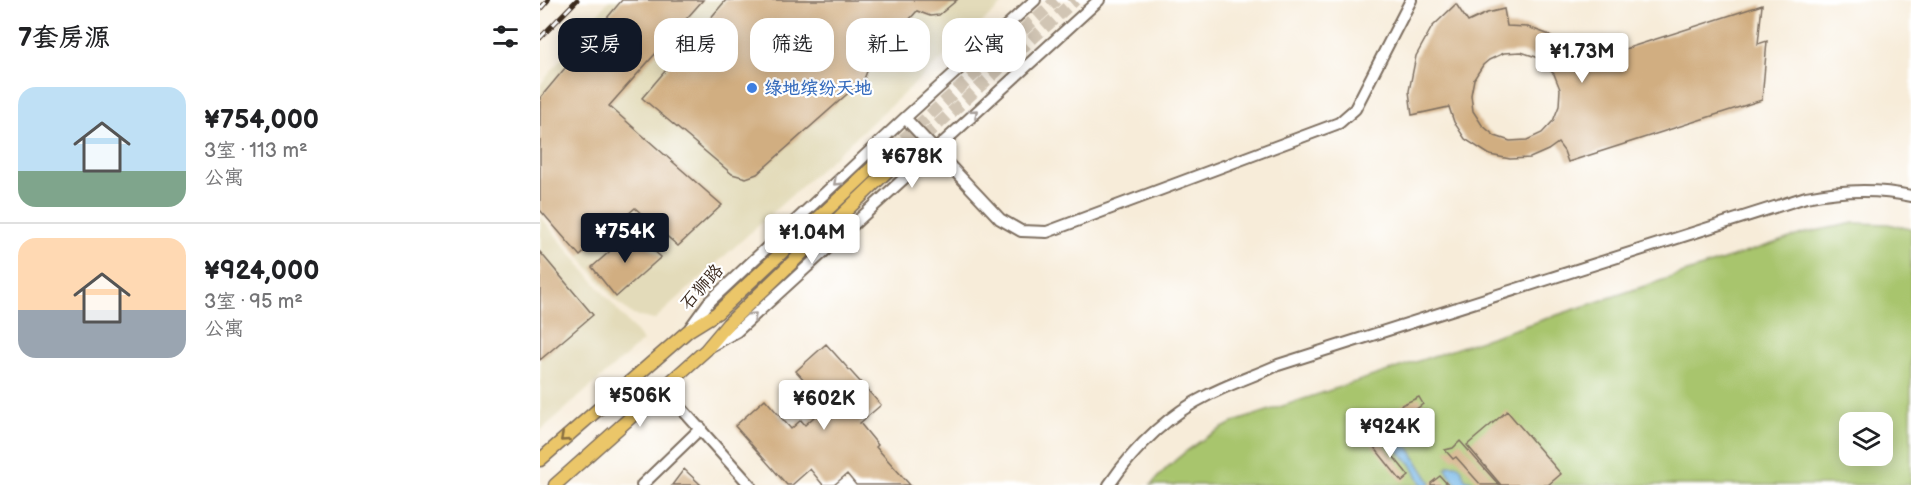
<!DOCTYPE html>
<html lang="zh">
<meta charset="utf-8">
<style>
:root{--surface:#fff;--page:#f6f6f6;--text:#202124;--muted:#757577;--line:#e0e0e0;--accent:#111827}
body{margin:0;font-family:"Balsamiq Sans","LXGW WenKai TC",sans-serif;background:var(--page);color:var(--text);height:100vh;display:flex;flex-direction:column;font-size:22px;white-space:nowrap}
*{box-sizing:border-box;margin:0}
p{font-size:20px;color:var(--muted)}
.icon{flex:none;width:33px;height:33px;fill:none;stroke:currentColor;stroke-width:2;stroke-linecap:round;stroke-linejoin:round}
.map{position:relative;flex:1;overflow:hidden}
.drawer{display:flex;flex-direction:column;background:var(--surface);width:540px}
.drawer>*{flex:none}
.banner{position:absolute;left:18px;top:18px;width:570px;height:54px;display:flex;gap:12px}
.buttons{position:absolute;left:1299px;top:412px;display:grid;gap:12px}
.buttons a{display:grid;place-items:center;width:54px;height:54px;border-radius:12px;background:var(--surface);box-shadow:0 3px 15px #0003;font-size:30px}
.price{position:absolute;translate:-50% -51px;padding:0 14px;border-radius:6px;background:#fff;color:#222;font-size:20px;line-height:39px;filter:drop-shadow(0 2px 3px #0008)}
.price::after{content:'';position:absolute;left:50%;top:36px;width:18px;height:14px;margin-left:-9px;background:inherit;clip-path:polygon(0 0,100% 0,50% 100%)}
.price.on{background:var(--accent);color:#fff}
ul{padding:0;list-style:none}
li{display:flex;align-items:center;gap:18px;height:150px;padding:0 18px}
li+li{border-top:2px solid var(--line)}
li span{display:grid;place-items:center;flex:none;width:168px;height:120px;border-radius:18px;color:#555}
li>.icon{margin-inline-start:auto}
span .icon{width:72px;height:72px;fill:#fffc;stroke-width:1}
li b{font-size:26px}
h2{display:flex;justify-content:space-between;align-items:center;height:72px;padding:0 18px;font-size:26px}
.chip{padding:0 21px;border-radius:18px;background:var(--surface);box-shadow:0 3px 15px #0003;font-size:21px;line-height:54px}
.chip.on{background:var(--accent);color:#fff}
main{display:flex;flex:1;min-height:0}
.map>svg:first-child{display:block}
</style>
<main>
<section class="drawer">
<h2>7套房源<svg class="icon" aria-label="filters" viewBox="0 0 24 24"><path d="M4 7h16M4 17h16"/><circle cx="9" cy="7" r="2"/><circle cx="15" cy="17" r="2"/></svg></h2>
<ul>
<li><span style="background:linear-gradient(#bfe0f5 70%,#7fa58c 0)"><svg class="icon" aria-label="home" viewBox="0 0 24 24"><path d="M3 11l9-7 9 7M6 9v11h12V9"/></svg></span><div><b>¥754,000</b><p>3室 · 113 m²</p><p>公寓</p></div></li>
<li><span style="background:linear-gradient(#ffd9b3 60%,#9aa5b1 0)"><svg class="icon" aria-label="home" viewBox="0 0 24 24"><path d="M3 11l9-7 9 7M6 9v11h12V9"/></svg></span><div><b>¥924,000</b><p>3室 · 95 m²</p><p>公寓</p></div></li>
</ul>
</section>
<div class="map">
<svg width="1371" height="485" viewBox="0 0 1371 485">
<rect width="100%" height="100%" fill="#fff"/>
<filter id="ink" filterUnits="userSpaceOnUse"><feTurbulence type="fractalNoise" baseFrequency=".0167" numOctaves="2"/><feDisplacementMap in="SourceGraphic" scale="12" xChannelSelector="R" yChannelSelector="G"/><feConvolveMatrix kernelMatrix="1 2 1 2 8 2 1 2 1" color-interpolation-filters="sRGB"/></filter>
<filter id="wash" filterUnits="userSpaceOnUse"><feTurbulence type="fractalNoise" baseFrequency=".008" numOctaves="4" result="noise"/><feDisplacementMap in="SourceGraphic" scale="24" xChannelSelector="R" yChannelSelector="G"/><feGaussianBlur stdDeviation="1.35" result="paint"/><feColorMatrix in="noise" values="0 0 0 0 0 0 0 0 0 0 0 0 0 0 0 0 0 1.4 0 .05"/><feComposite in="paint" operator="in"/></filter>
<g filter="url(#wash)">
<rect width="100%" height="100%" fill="#f7ecd9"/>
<path fill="#e3dbba" d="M69 0H467L114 320 93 315 75 300 0 208V85Z
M0 216 103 341 0 431Z"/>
<path fill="#a8c56d" stroke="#727846" stroke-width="1.5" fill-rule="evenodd" d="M1314 223 1348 224 1371 229V485H611C634 457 662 438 694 422L1265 233ZM1310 423H1342V456H1310Z"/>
<path fill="#6fb4e5" stroke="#556f82" stroke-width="1.5" d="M857 445 869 448 891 483V485H882L871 464 855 448Z
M909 465H918L921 468 925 479 931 481 935 485H917L906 469Z"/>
<g id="blocks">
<path fill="#d1ae81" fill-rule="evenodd" d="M82 0H163L69 106 182 205 138 246 95 208 40 256 0 210V98Z
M186 0H417L399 15 390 16 377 11 330 64 324 79 217 174 206 178 192 174 102 98Z
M916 4 928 22 947 13 964 9 967 26 988 27 1007 34 1023 47 1035 65 1222 5 1218 44 1227 41 1222 100 1028 162 1024 151 1018 143 1008 150 990 158 970 159 950 155 925 139 914 122 909 107 872 115 869 91 876 56 892 27ZM981 52 996 57 1014 74 1020 89 1019 106 1013 121 1002 133 987 140 970 141 955 136 942 125 933 111 931 95 934 79 943 65 949 60 964 53Z
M92 232 121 257 76 297 52 267Z
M0 252 53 315 0 360Z
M286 344 341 405 320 423 338 445 336 447 370 485H316L307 474 294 485H283L270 469 252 485H247L195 426 225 399 251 429 261 420 265 425 274 417 270 412 283 401 256 371Z
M879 397 883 404 867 416 861 405Z
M967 411 1021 474 1008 485H961L927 445Z
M837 436 869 476 862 482 830 442Z
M920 441 959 485H941L916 457 913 459 905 450 913 448Z
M144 469 161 485H132Z
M900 476 908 485H891V483Z"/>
</g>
</g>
<g filter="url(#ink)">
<use href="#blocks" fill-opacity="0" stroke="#7d6e5f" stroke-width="1.5"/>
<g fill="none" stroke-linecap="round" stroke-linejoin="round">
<path stroke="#d1c5b4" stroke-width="12" stroke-dasharray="12 6" stroke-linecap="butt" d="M350 151 516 0
M358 161 535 0"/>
<g stroke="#7d6e5f" stroke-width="14">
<path id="minor" d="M365 118 460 219 481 231 507 232 799 123 815 109 871 0
M150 328 169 302 365 118 495 0
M171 346 196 332 559 0
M123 388 210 485
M102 485 161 428
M569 485C595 447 629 414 670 394 692 383 716 375 738 365L1266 197C1301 190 1335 188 1371 196"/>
</g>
<g stroke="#7d6e5f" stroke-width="15">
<path id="major" d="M0 460 148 331 177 313 350 151
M15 485 166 350 188 324 358 161"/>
</g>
<use href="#minor" stroke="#fff" stroke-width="10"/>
<use href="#major" stroke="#ebc669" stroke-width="12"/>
<g stroke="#3b2a1e" stroke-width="5">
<path id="rail" d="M0 9 8 0
M0 38 37 0"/>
</g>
<use href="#rail" stroke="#fff" stroke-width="3" stroke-dasharray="9" stroke-linecap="butt"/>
</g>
<defs><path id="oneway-chevron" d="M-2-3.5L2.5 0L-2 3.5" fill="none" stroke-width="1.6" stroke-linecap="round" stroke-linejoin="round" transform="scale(1.5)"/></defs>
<g stroke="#a79f9a">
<use href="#oneway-chevron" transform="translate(434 113) rotate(-42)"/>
<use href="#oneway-chevron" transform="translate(297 182) rotate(137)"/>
<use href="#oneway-chevron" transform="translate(213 316) rotate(-43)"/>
</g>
<use stroke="#8a7040" href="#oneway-chevron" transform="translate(24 438) rotate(139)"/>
</g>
<circle fill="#3f7fe0" stroke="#fff" stroke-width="2" cx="212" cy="88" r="6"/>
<g text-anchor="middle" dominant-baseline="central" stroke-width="4.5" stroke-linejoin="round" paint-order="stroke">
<g font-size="18" font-weight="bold" fill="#366cbe" stroke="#fff" text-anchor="start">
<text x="224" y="88">绿地缤纷天地</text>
</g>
<g font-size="18" fill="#3b2a1e" stroke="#fff">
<text transform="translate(162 287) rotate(-48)">石狮路</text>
</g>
</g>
</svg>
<div class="buttons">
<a><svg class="icon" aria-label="layers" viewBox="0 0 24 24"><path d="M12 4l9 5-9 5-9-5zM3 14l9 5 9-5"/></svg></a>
</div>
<b class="price" style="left:1042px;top:84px">¥1.73M</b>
<b class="price" style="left:372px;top:189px">¥678K</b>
<b class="price on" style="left:85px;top:264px">¥754K</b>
<b class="price" style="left:272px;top:265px">¥1.04M</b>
<b class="price" style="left:100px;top:428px">¥506K</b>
<b class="price" style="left:284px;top:431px">¥602K</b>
<b class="price" style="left:850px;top:459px">¥924K</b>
<div class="banner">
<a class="chip on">买房</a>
<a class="chip">租房</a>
<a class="chip">筛选</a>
<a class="chip">新上</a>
<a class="chip">公寓</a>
</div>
</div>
</main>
